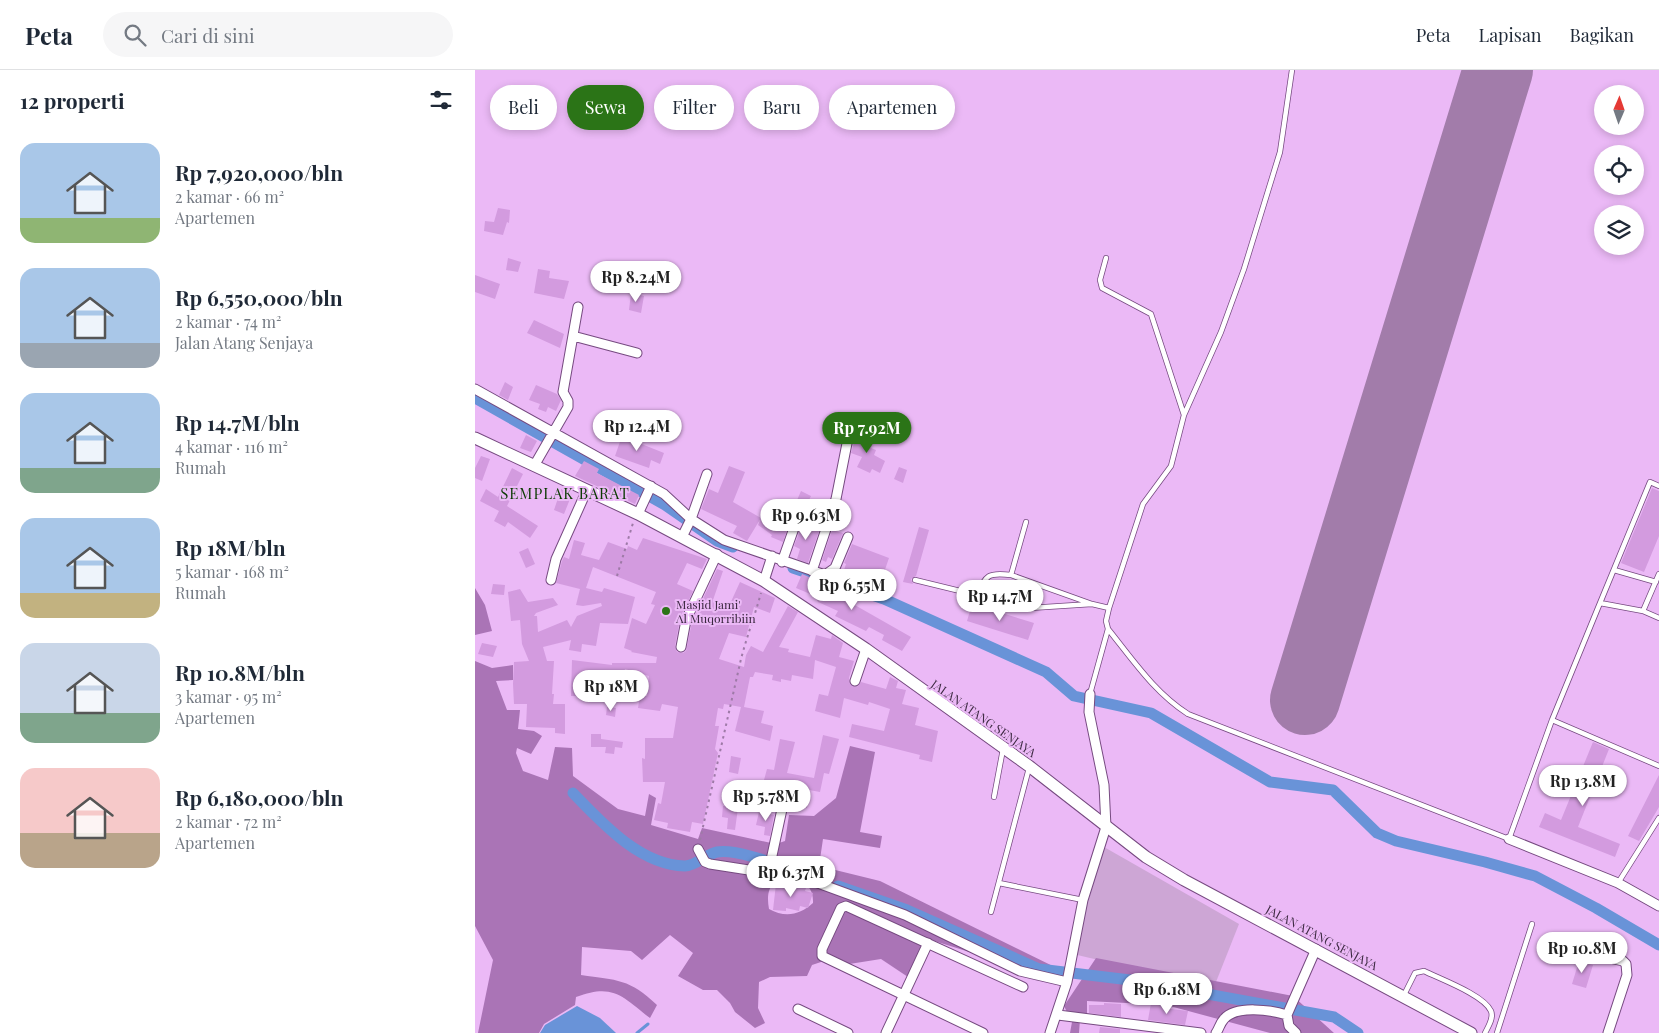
<!DOCTYPE html>
<html lang="id">
<meta charset="utf-8">
<style>
:root{--surface:#fff;--page:#f6f6f7;--text:#1f2937;--muted:#747a83;--line:#e0e1e3;--accent:#2b7417}
body{margin:0;font-family:"Playfair Display",serif;background:var(--page);color:var(--text);height:100vh;display:flex;flex-direction:column;font-size:19px;white-space:nowrap}
*{box-sizing:border-box;margin:0}
p{font-size:16px;color:var(--muted)}
.icon{flex:none;width:28px;height:28px;fill:none;stroke:currentColor;stroke-width:2;stroke-linecap:round;stroke-linejoin:round}
.map{position:relative;flex:1;overflow:hidden}
.details{display:flex;flex-direction:column;background:var(--surface);width:475px}
.details>*{flex:none}
.guide{position:absolute;left:15px;top:15px;width:475px;height:45px;display:flex;gap:10px}
.needle{width:32px;rotate:2deg}
.tools{position:absolute;left:1119px;top:15px;display:grid;gap:10px}
.tools a{display:grid;place-items:center;width:50px;height:50px;border-radius:50%;background:var(--surface);box-shadow:0 2px 8px #0003;font-size:25px}
.price{position:absolute;translate:-50% -42px;padding:0 11px;border-radius:18px;background:#fff;color:#222;font-size:16px;line-height:32px;filter:drop-shadow(0 1px 2px #0008)}
.price::after{content:'';position:absolute;left:50%;top:30px;width:15px;height:11px;margin-left:-8px;background:inherit;clip-path:polygon(0 0,100% 0,50% 100%)}
.price.selected{background:var(--accent);color:#fff}
ul{padding:0;list-style:none}
li{display:flex;align-items:center;gap:15px;height:125px;padding:0 20px}
li span{display:grid;place-items:center;flex:none;width:140px;height:100px;border-radius:15px;color:#555}
li>.icon{margin-inline-start:auto}
span .icon{width:60px;height:60px;fill:#fffc;stroke-width:1}
li b{font-size:21px}
h2{display:flex;justify-content:space-between;align-items:center;height:60px;padding:0 20px;font-size:21px}
.tag{padding:0 18px;border-radius:22px;background:var(--surface);box-shadow:0 2px 8px #0003;font-size:18px;line-height:45px}
.tag.selected{background:var(--accent);color:#fff}
header{display:flex;align-items:center;gap:30px;box-sizing:border-box;height:70px;padding:0 25px;background:var(--surface);border-bottom:1px solid var(--line)}
header strong{font-size:24px}
nav{display:flex;gap:28px;margin-inline-start:auto;font-size:18px}
.search{width:350px;height:45px;background:var(--page);display:flex;align-items:center;gap:12px;box-sizing:border-box;padding:0 18px;border-radius:28px;color:var(--muted);font-size:19px}
main{display:flex;flex:1;min-height:0}
.map>svg:first-child{display:block}
</style>
<header>
<strong>Peta</strong>
<div class="search"><svg class="icon" aria-label="search" viewBox="0 0 24 24"><circle cx="10" cy="10" r="6"/><path d="M15 15l6 6"/></svg>Cari di sini</div>
<nav><a>Peta</a><a>Lapisan</a><a>Bagikan</a></nav>
</header>
<main>
<section class="details">
<h2>12 properti<svg class="icon" aria-label="filters" viewBox="0 0 24 24"><path d="M4 7h16M4 17h16"/><circle cx="9" cy="7" r="2"/><circle cx="15" cy="17" r="2"/></svg></h2>
<ul>
<li><span style="background:linear-gradient(#a9c7e8 75%,#8fb573 0)"><svg class="icon" aria-label="home" viewBox="0 0 24 24"><path d="M3 11l9-7 9 7M6 9v11h12V9"/></svg></span><div><b>Rp 7,920,000/bln</b><p>2 kamar · 66 m²</p><p>Apartemen</p></div></li>
<li><span style="background:linear-gradient(#a9c7e8 75%,#9aa5b1 0)"><svg class="icon" aria-label="home" viewBox="0 0 24 24"><path d="M3 11l9-7 9 7M6 9v11h12V9"/></svg></span><div><b>Rp 6,550,000/bln</b><p>2 kamar · 74 m²</p><p>Jalan Atang Senjaya</p></div></li>
<li><span style="background:linear-gradient(#a9c7e8 75%,#7fa58c 0)"><svg class="icon" aria-label="home" viewBox="0 0 24 24"><path d="M3 11l9-7 9 7M6 9v11h12V9"/></svg></span><div><b>Rp 14.7M/bln</b><p>4 kamar · 116 m²</p><p>Rumah</p></div></li>
<li><span style="background:linear-gradient(#a9c7e8 75%,#c2b280 0)"><svg class="icon" aria-label="home" viewBox="0 0 24 24"><path d="M3 11l9-7 9 7M6 9v11h12V9"/></svg></span><div><b>Rp 18M/bln</b><p>5 kamar · 168 m²</p><p>Rumah</p></div></li>
<li><span style="background:linear-gradient(#c9d6e8 70%,#7fa58c 0)"><svg class="icon" aria-label="home" viewBox="0 0 24 24"><path d="M3 11l9-7 9 7M6 9v11h12V9"/></svg></span><div><b>Rp 10.8M/bln</b><p>3 kamar · 95 m²</p><p>Apartemen</p></div></li>
<li><span style="background:linear-gradient(#f6c9c9 65%,#b9a48a 0)"><svg class="icon" aria-label="home" viewBox="0 0 24 24"><path d="M3 11l9-7 9 7M6 9v11h12V9"/></svg></span><div><b>Rp 6,180,000/bln</b><p>2 kamar · 72 m²</p><p>Apartemen</p></div></li>
</ul>
</section>
<div class="map">
<svg width="1184" height="963" viewBox="0 0 1184 963">
<rect width="100%" height="100%" fill="#ebb9f6"/>
<path fill="#cda6d5" d="M629 777 764 854 739 917 598 884Z"/>
<path fill="#aa74b6" fill-rule="evenodd" d="M0 518 10 535 17 561 0 565Z
M0 591 17 598 38 595V610L21 611 32 640H45L43 659 59 661 67 666 56 684 42 678 41 683 48 701 73 710 80 677 97 678 98 706 143 739 170 746 174 724 181 728 176 755 223 769 227 758 301 774 310 771 314 745 339 746 361 728 375 676 400 682 385 762 407 766 405 778 348 769 344 796 405 811 594 904 568 905 453 869 436 909 406 889 368 895 361 887 337 895 332 906 295 907 284 912 283 938 290 953 280 958 260 942 255 933 242 920H228L203 906 218 883 195 865 167 890 156 881 107 877 106 905C142 910 155 909 182 935L175 948C147 926 138 913 101 927L100 935 69 954 64 963H3L18 890 0 856ZM303 810C321 811 339 810 338 833 325 845 310 848 294 839 292 828 292 816 303 810Z
M621 888 818 926 859 963H795L691 935 612 931V946L605 949 604 963H595L597 952 589 936Z"/>
<path fill="#6993d8" d="M102 936 125 948 141 963H65L70 955Z"/>
<g fill="none" stroke-linecap="round" stroke-linejoin="round">
<path stroke="#6993d8" stroke-width="3" d="M162 963 173 954"/>
<path stroke="#6993d8" stroke-width="11" d="M0 328 190 435 242 471 258 477
M318 498 409 529 571 602 599 626 676 643 795 712 858 720 902 763 921 771 1010 792 1060 806 1121 838 1184 875
M98 723C127 753 165 795 210 796 221 796 231 784 242 782 265 778 318 801 341 808
M363 816 432 840 564 899 655 910 859 947 883 963"/>
<path stroke="#a27caa" stroke-width="70" d="M830 630 1023 0"/>
</g>
<path fill="#d39bdf" d="M23 138 35 140 34 153 32 152 28 165 9 161 10 151 19 152Z
M33 188 46 192 43 202 31 200Z
M63 199 75 201 74 208 94 211 89 229 59 223Z
M0 205 25 214 20 229 0 222Z
M156 223 169 226 166 243 154 240Z
M59 250 89 264 85 278 52 263Z
M30 312 38 317 33 330 24 325Z
M61 315 82 324 86 330 81 341 73 337 71 342 63 339 65 334 54 330Z
M382 362 399 369 396 378 401 380 399 385 410 391 405 403 397 399 395 403 382 397 387 387 376 383Z
M148 363 160 368 159 371 189 383 185 394 176 390 174 398 140 386Z
M51 365 62 371 56 382 45 378Z
M6 386 15 389 7 411 0 408V398Z
M109 391 124 399 122 403 164 425 160 434 100 406Z
M254 396 270 402 258 432 286 448 272 471 258 463 262 456 226 439 234 419 243 423Z
M424 397 432 400 428 413 419 409Z
M37 398 48 404 32 436 63 456 55 468 33 452 30 457 19 451 24 441 5 431 11 419 23 427Z
M1177 418 1184 421V466L1169 502 1146 493Z
M86 419 97 424 89 444 79 440Z
M326 421 336 426 330 438 324 435 319 438 308 472 296 467 297 465 283 455 292 434 316 444Z
M328 452 345 458 333 493 322 489 325 479 319 476Z
M444 457 454 460 441 506 436 509 438 514 428 512Z
M357 460 368 463 357 489 353 487 351 492 347 490Z
M168 468 232 489 227 499 212 493 202 514 218 521 205 549 200 576 202 582 208 583 211 581 217 552 242 499 248 501 238 530 254 536 265 512 300 528 295 543 279 537 271 567 254 563 244 589 269 597 271 585 276 576 288 582 313 536 323 542 304 577 314 579 313 582 335 587 341 565 356 569 357 565 368 573 364 587 379 591 374 608 376 615 382 617 386 612 411 619 415 607 423 611 421 618 431 620 427 634 444 638 440 655 463 661 457 692 444 689 445 685 374 667 377 654 409 661 415 639 394 632 393 635 369 628 365 648 340 641 344 624 353 626 361 597 340 590 338 609 317 605 316 611 306 609V612L297 610 298 605 280 602 278 607H275L269 637 289 641 286 653 298 656 295 671 260 661 266 637 249 634 248 639 243 638 240 656H244L240 679 243 683 228 754 217 752 215 762 192 758 193 753 179 750 183 733 186 734 190 712H168L167 688 170 689V668H198L203 637 187 634 185 641 163 638 165 625 172 626 174 606 150 599 146 613 136 610V612L125 611 126 603H106L107 626H96L97 590 137 595V593H181L182 587 156 582 157 581 149 578 157 548 171 554 180 535 176 534 181 522 118 497 111 518 127 522 129 518 160 527 153 554 125 553 121 576 107 574 106 582 94 580 96 570 68 577 72 591H79L77 624H79L78 634H90V664L80 663V658L51 657 52 634H39L38 614 39 592 54 591 47 574 45 550 36 551 33 522 45 519 53 532 78 528 83 535 61 543 59 546H62L63 562 92 550 96 557 102 546 127 536 126 533 108 536 101 535 105 519 81 513 87 491 89 487 94 489 99 470 110 473 106 485 124 490 133 472 152 479 153 476 162 480Z
M377 474 414 488 405 514 368 503 371 494 369 493Z
M53 478 60 494 51 498 44 482Z
M327 504 381 527 378 534 436 567 427 581 407 570 409 565 394 557 391 561 360 546 363 541 343 532 340 526 321 518Z
M18 514 30 515 29 525 16 524Z
M497 534 559 553 553 570 492 551Z
M7 573 22 576 18 587 3 584Z
M132 637 141 638 140 647 131 645Z
M116 664H126V669L148 672 147 678 140 677 139 684 130 683 131 677H116Z
M348 665 364 669 354 704 349 703 345 722 334 720 332 738 314 736 318 717 317 712 311 710 306 714 289 710 292 699 299 700 305 669 320 672 312 703 339 708Z
M1118 672 1134 679 1103 757 1145 774 1140 787 1064 757 1070 743 1086 750Z
M256 686 266 688 263 704 254 702Z
M1184 705V737L1164 771 1153 766Z
M260 715 269 716 267 729 258 728Z
M248 736 263 738 260 760 252 759 253 748 247 747Z
M284 742 299 745 295 766 289 765 290 757 281 755Z
M301 814 331 818 330 821 338 823 333 838 325 836 324 841 311 838V841L298 840Z
M1104 891 1118 895 1111 918 1097 914Z
M629 933 646 934V947L614 943V935H629Z
M676 933 688 935V938L713 941 710 955 673 950Z
M625 957 645 959V963H624Z"/>
<g fill="none" stroke-linecap="round" stroke-linejoin="round">
<g stroke="#764a80" stroke-width="6">
<path id="service" d="M817 0 805 82 769 199 746 262 709 345 696 396 668 434 634 538 631 551 633 559C658 590 679 622 713 644L1034 769 1077 650 1125 533 1168 541 1184 504
M631 188 625 210 627 218 676 244 709 345
M1139 500 1181 512
M536 505 551 452
M440 510 555 538 617 534
M502 525C511 505 513 502 536 505L617 534 634 538
M1125 533 1175 412 1184 416
M1168 541 1184 548
M615 624 633 559
M1077 650 1184 696
M519 727 528 679
M524 813 608 830
M1143 813 1184 748
M516 842 554 698
M929 925 940 903 949 901C965 909 1009 925 1016 941 1019 948 1013 957 1010 963
M1022 963 1057 854"/>
</g>
<g stroke="#764a80" stroke-width="11">
<path id="minor" d="M98 266 162 283
M0 319 189 424 216 449 249 470 350 505 360 498 373 467
M59 396 93 337V331L88 322 103 237
M163 444 176 416
M207 467 216 449 232 404
M307 492 325 441
M337 501 361 429 377 348
M76 510 81 489 111 422
M289 511 297 486
M206 577 211 550 242 484
M380 611 391 579
M1034 769 1143 813 1184 836
M223 779 230 792 235 794 332 809 430 845 545 901 592 912
M293 804 312 716
M1077 875 1148 891 1151 894 1152 905 1133 963
M323 939 373 963
M583 945 726 963
M411 963 453 873
M508 963 347 886V879L366 838 371 836 548 917
M575 963 592 912 608 830 631 757 629 715 614 642 615 624
M741 963C744 959 745 953 749 949 761 935 796 940 812 945
M821 963 814 956 812 945 841 879"/>
</g>
<g stroke="#764a80" stroke-width="13">
<path id="secondary" d="M0 368 163 444 289 511 391 579 554 696 671 787 709 810 996 963"/>
</g>
<path stroke="#9e7aa7" stroke-width="2" stroke-dasharray="2.5 4" stroke-linecap="butt" d="M142 506 158 453
M225 770 266 589C272 566 280 545 286 523"/>
<use href="#service" stroke="#fff" stroke-width="4.5"/>
<use href="#minor" stroke="#fff" stroke-width="9"/>
<use href="#secondary" stroke="#fff" stroke-width="11"/>
</g>
<circle fill="#2b7417" stroke="#ebb9f6" stroke-width="2" cx="191" cy="541" r="5"/>
<g text-anchor="middle" dominant-baseline="central" stroke-width="4" stroke-linejoin="round" paint-order="stroke">
<g font-size="12" fill="#3b2840" stroke="#ebb9f6" text-anchor="start">
<text x="201" y="534">Masjid Jami'<tspan x="201" dy="14">Al Muqorribiin</tspan></text>
</g>
<g font-size="12" fill="#3b2840" stroke="#ebb9f6">
<text transform="translate(509 648) rotate(35)">JALAN ATANG SENJAYA</text>
<text transform="translate(847 867) rotate(28)">JALAN ATANG SENJAYA</text>
</g>
<g font-size="15" letter-spacing="1" fill="#0a3a00" stroke="#ebb9f6">
<text x="90" y="423">SEMPLAK BARAT</text>
</g>
</g>
</svg>
<div class="tools">
<a><svg class="needle" viewBox="-14 -14 28 28"><path d="M0-13l5 13h-10z" fill="#e53935"/><path d="M0 13l5-13h-10z" fill="#747a83"/></svg></a>
<a><svg class="icon" aria-label="locate" viewBox="0 0 24 24"><circle cx="12" cy="12" r="6"/><path d="M12 2v4M12 18v4M2 12h4M18 12h4"/></svg></a>
<a><svg class="icon" aria-label="layers" viewBox="0 0 24 24"><path d="M12 4l9 5-9 5-9-5zM3 14l9 5 9-5"/></svg></a>
</div>
<b class="price" style="left:161px;top:233px">Rp 8.24M</b>
<b class="price" style="left:162px;top:382px">Rp 12.4M</b>
<b class="price selected" style="left:392px;top:384px">Rp 7.92M</b>
<b class="price" style="left:331px;top:471px">Rp 9.63M</b>
<b class="price" style="left:377px;top:541px">Rp 6.55M</b>
<b class="price" style="left:525px;top:552px">Rp 14.7M</b>
<b class="price" style="left:136px;top:642px">Rp 18M</b>
<b class="price" style="left:1108px;top:737px">Rp 13.8M</b>
<b class="price" style="left:291px;top:752px">Rp 5.78M</b>
<b class="price" style="left:316px;top:828px">Rp 6.37M</b>
<b class="price" style="left:1107px;top:904px">Rp 10.8M</b>
<b class="price" style="left:692px;top:945px">Rp 6.18M</b>
<div class="guide">
<a class="tag">Beli</a>
<a class="tag selected">Sewa</a>
<a class="tag">Filter</a>
<a class="tag">Baru</a>
<a class="tag">Apartemen</a>
</div>
</div>
</main>
